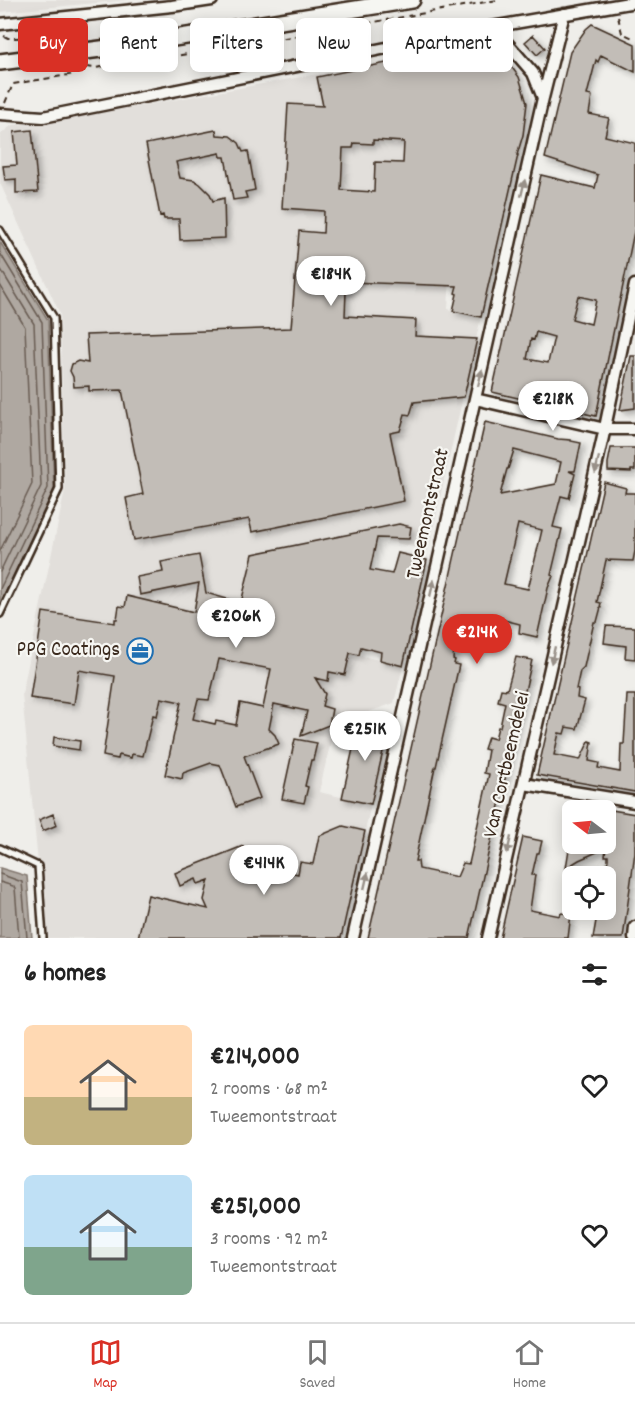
<!DOCTYPE html>
<meta charset="utf-8">
<style>
:root{--surface:#fff;--page:#f2f2f2;--text:#222;--muted:#767676;--line:#e0e0e0;--accent:#d93025}
body{margin:0;font-family:Dekko,sans-serif;background:var(--page);color:var(--text);height:100vh;display:flex;flex-direction:column;font-size:22px;white-space:nowrap}
*{box-sizing:border-box;margin:0}
p{font-size:20px;color:var(--muted)}
.icon{flex:none;width:33px;height:33px;fill:none;stroke:currentColor;stroke-width:2;stroke-linecap:round;stroke-linejoin:round}
.map{position:relative;height:938px;overflow:hidden}
.details{display:flex;flex-direction:column;background:var(--surface);flex:1}
.details>*{flex:none}
.guide{position:absolute;left:18px;top:18px;width:600px;height:54px;display:flex;gap:12px}
.needle{width:39px;rotate:286deg}
.tools{position:absolute;left:562px;top:800px;display:grid;gap:12px}
.tools a{display:grid;place-items:center;width:54px;height:54px;border-radius:9px;background:var(--surface);box-shadow:0 3px 15px #0003;font-size:30px}
.price{position:absolute;translate:-50% -51px;padding:0 14px;border-radius:21px;background:#fff;color:#222;font-size:20px;line-height:39px;filter:drop-shadow(0 2px 3px #0008)}
.price::after{content:'';position:absolute;left:50%;top:36px;width:18px;height:14px;margin-left:-9px;background:inherit;clip-path:polygon(0 0,100% 0,50% 100%)}
.price.active{background:var(--accent);color:#fff}
ul{padding:0;list-style:none}
li{display:flex;align-items:center;gap:18px;height:150px;padding:0 24px}
li span{display:grid;place-items:center;flex:none;width:168px;height:120px;border-radius:9px;color:#555}
li>.icon{margin-inline-start:auto}
span .icon{width:72px;height:72px;fill:#fffc;stroke-width:1}
li b{font-size:26px}
h2{display:flex;justify-content:space-between;align-items:center;height:72px;padding:0 24px;font-size:26px}
.tag{padding:0 21px;border-radius:9px;background:var(--surface);box-shadow:0 3px 15px #0003;font-size:21px;line-height:54px}
.tag.active{background:var(--accent);color:#fff}
.dock{display:flex;justify-content:space-around;align-items:center;height:84px;border-top:2px solid var(--line);background:var(--surface);font-size:16px;color:var(--muted)}
.dock a{display:grid;justify-items:center;gap:3px}
.dock .active{color:var(--accent)}
.map>svg:first-child{display:block}
</style>
<div class="map">
<svg width="635" height="938" viewBox="0 0 635 938">
<defs>
<filter id="shadow"><feDropShadow dx="3.5" dy="3.5" stdDeviation="3" flood-color="#0004"/></filter>
</defs>
<rect width="100%" height="100%" fill="#efeeea"/>
<filter id="ink" filterUnits="userSpaceOnUse"><feTurbulence type="fractalNoise" baseFrequency=".0167" numOctaves="2"/><feDisplacementMap in="SourceGraphic" scale="12" xChannelSelector="R" yChannelSelector="G"/><feConvolveMatrix kernelMatrix="1 2 1 2 8 2 1 2 1" color-interpolation-filters="sRGB"/></filter>
<g filter="url(#ink)">
<path fill="#e2dfdb" d="M0 0H128L0 12Z
M407 58 451 258 448 309 481 317 428 551 377 538 350 653 403 666 394 703 335 724 319 792 371 804 365 831 343 826 319 836 296 938H45L22 694 65 490 60 314 0 183V135L12 125 83 116Z"/>
<path fill="#afa8a1" stroke="#81766d" stroke-width="1.5" d="M0 242 48 320 54 489 0 604Z
M0 868 27 876 32 938H0Z"/>
<g fill="none" stroke-linecap="round" stroke-linejoin="round">
<path stroke="#695c52" stroke-width="1.5" d="M0 253 42 322 48 488 0 589
M0 268 34 324 41 486 0 572
M0 285 25 327 32 484 0 551
M0 874 22 882 27 938
M0 882 13 886 15 888 19 938"/>
</g>
<path fill="#c2bdb7" stroke="#3b2a1e" stroke-width="1.5" fill-rule="evenodd" filter="url(#shadow)" d="M592 24 635 44V72L601 55 598 62 596 60 587 95 592 96 589 114 609 118 605 136 635 143V227L596 416 492 392 541 175 595 188 598 175 545 158 570 52 586 29ZM578 296 596 300 591 324 572 319ZM536 332 554 337 548 363 527 359 531 339 534 340Z
M533 35 545 48 537 55 525 42Z
M475 45 493 52 508 62 519 77 527 103 523 135 517 155H518L481 317 453 311 457 294 455 293 457 286 349 282V292H346L345 316 416 320 415 336 477 339 464 397 414 402 410 415 405 414 400 431 390 433 404 501 252 532 249 519 134 540 126 498 143 494 122 390 89 391V386L74 387 73 377 70 371 72 364 78 361 88 363 86 335 291 328 299 231 323 233 324 211 282 208 288 104 323 106 317 77ZM373 140 404 142 403 163 375 162 374 192 341 190 343 148H353L354 143 373 144Z
M32 130 38 192 16 193V179L5 180 3 166 17 165 14 132Z
M216 130 217 135 230 136 239 143 243 152 248 151 255 190 245 192 247 198 233 200 225 157H221L220 153 176 162 180 178 194 180 200 184 210 194 213 201 224 198 225 238 180 240 179 219H164L163 215 160 216 146 144Z
M631 356H635V408L620 410Z
M485 422 558 439 571 440V441L581 443 575 471H569L575 474 569 498 561 496 553 527 562 529 551 575 553 576 548 588 537 637 519 633 520 624 496 618 491 641 458 633 454 650 453 659 455 660 454 664 459 665 436 767H435L415 861H418L419 869 457 877 463 863 469 864 489 774 484 773 488 750 484 749 488 737 495 739 498 727H500L505 703 498 701 501 689 507 690 516 657 532 660 469 938H368ZM514 450 561 462 556 484 500 495 507 469H508ZM518 524 542 530 528 589 504 584Z
M611 448H635V470H631V472L608 471V463Z
M604 482 626 488 625 493H635V551L633 561 606 560 597 602 601 603 600 607H601L597 622H594L584 667 580 671 576 689 578 690 577 698 585 700 577 729 566 727 564 734 559 733 554 755 580 760 589 741 592 742 589 761 599 763 598 768 620 772 621 744H624L627 695H635V792L537 775Z
M399 524 411 527 409 539 377 538 370 570 392 574 398 553 427 560 403 666 380 660 381 652 361 647 359 655 350 653 345 675 329 672 328 681 315 678 325 694 322 706 332 709 329 725 301 736 307 711 274 704 269 729 275 735 279 744 244 756 260 798 236 807 220 765 211 763 183 773 182 779 165 775 181 702 161 698 157 716 153 715 143 756 132 754 131 758 119 755 118 759 103 756 115 676 79 670 74 704 30 698 43 612 115 623V619H117L119 606 125 607 127 596 194 612 199 583 140 595 137 577 163 572 161 562 199 555 206 593 241 603 253 554ZM219 659 271 669 263 708 240 703 236 725 216 721 215 724 193 719 198 699 209 700Z
M606 626 635 627V659L625 658 626 646 604 643Z
M368 720 389 725 371 804 342 798 359 722 367 724Z
M54 737 80 741 79 750 53 746Z
M295 739 317 743 313 760H311L305 786 308 787 304 803 282 799Z
M606 809 635 814V852L623 938H593L598 909H606V872L608 859V856H605L606 848 579 860 566 868 570 843H606Z
M53 814 57 825 43 831 39 820Z
M343 826 365 831 341 938H138L148 895 208 909 204 900 209 880 198 884 196 879 180 886 175 873 243 846 250 861 256 864 298 874 300 862 313 864 319 836Z
M523 837 542 841 539 853H537L532 875H535L530 910 560 916 561 913 571 914 568 938H500Z"/>
<g fill="none" stroke-linecap="round" stroke-linejoin="round">
<g stroke="#3b2a1e" stroke-width="10">
<path id="service" d="M0 230 54 318 59 489 0 614
M0 848 38 866 43 938"/>
</g>
<g stroke="#3b2a1e" stroke-width="15">
<path id="minor" d="M0 24 172 6 212 0
M507 43 533 73 543 98
M0 114 43 117 486 28 635 2
M475 399 605 429H635
M524 784 635 802
M353 938 543 98 564 14
M488 938 603 437 635 285
M634 938 635 927"/>
</g>
<g stroke="#3b2a1e" stroke-width="20">
<path id="secondary" d="M0 62 124 46 412 0"/>
</g>
<path stroke="#3b2a1e" stroke-width="2" stroke-dasharray="6 4.5" stroke-linecap="butt" d="M618 17 622 33 635 39
M4 36 8 38 71 37V39
M475 42 500 53
M76 66 95 68 241 46 497 0
M5 103 13 84 75 74 73 66"/>
<use href="#service" stroke="#f6f6f2" stroke-width="5"/>
<use href="#minor" stroke="#f6f6f2" stroke-width="10"/>
<use href="#secondary" stroke="#f6f6f2" stroke-width="15"/>
</g>
<defs><path id="oneway-solid" d="M-6-.8H1V-3.2L6.5 0L1 3.2V.8H-6Z" transform="scale(1.5)"/></defs>
<g fill="#989088">
<use href="#oneway-solid" transform="translate(523 188) rotate(-77)"/>
<use href="#oneway-solid" transform="translate(480 378) rotate(-77)"/>
<use href="#oneway-solid" transform="translate(597 465) rotate(103)"/>
<use href="#oneway-solid" transform="translate(432 588) rotate(-77)"/>
<use href="#oneway-solid" transform="translate(553 655) rotate(103)"/>
<use href="#oneway-solid" transform="translate(509 845) rotate(103)"/>
<use href="#oneway-solid" transform="translate(366 881) rotate(-77)"/>
</g>
</g>
<defs>
<g id="office-ring" transform="scale(1.35)"><circle r="9.5" fill="#f6f6f2" stroke="#1f6fb2" stroke-width="1.5"/><path d="M-6-3h4V-5.5h4V-3h4V5H-6ZM-1-4.5V-3h2v-1.5ZM-6 0V1H6V0Z" fill="#1f6fb2"/></g>
</defs>
<g fill-rule="evenodd">
<use href="#office-ring" x="140" y="651"/>
</g>
<g text-anchor="middle" dominant-baseline="central" stroke-width="4.5" stroke-linejoin="round" paint-order="stroke">
<g font-size="21" fill="#3b2a1e" stroke="#f6f6f2">
<text transform="translate(429 514) rotate(-77)">Tweemontstraat</text>
<text transform="translate(508 765) rotate(-77)">Van Cortbeemdelei</text>
</g>
<g font-size="21" fill="#3b2a1e" stroke="#f6f6f2" text-anchor="end">
<text x="120" y="651">PPG Coatings</text>
</g>
</g>
</svg>
<div class="tools">
<a><svg class="needle" viewBox="-14 -14 28 28"><path d="M0-13l5 13h-10z" fill="#e53935"/><path d="M0 13l5-13h-10z" fill="#767676"/></svg></a>
<a><svg class="icon" aria-label="locate" viewBox="0 0 24 24"><circle cx="12" cy="12" r="6"/><path d="M12 2v4M12 18v4M2 12h4M18 12h4"/></svg></a>
</div>
<b class="price" style="left:331px;top:307px">€184K</b>
<b class="price" style="left:553px;top:432px">€218K</b>
<b class="price" style="left:236px;top:649px">€206K</b>
<b class="price active" style="left:477px;top:665px">€214K</b>
<b class="price" style="left:365px;top:762px">€251K</b>
<b class="price" style="left:264px;top:896px">€414K</b>
<div class="guide">
<a class="tag active">Buy</a>
<a class="tag">Rent</a>
<a class="tag">Filters</a>
<a class="tag">New</a>
<a class="tag">Apartment</a>
</div>
</div>
<section class="details">
<h2>6 homes<svg class="icon" aria-label="filters" viewBox="0 0 24 24"><path d="M4 7h16M4 17h16"/><circle cx="9" cy="7" r="2"/><circle cx="15" cy="17" r="2"/></svg></h2>
<ul>
<li><span style="background:linear-gradient(#ffd9b3 60%,#c2b280 0)"><svg class="icon" aria-label="home" viewBox="0 0 24 24"><path d="M3 11l9-7 9 7M6 9v11h12V9"/></svg></span><div><b>€214,000</b><p>2 rooms · 68 m²</p><p>Tweemontstraat</p></div><svg class="icon" aria-label="heart" viewBox="0 0 24 24"><path d="M12 20l-8-8c-3-5 5-10 8-4 3-6 11-1 8 4z"/></svg></li>
<li><span style="background:linear-gradient(#bfe0f5 60%,#7fa58c 0)"><svg class="icon" aria-label="home" viewBox="0 0 24 24"><path d="M3 11l9-7 9 7M6 9v11h12V9"/></svg></span><div><b>€251,000</b><p>3 rooms · 92 m²</p><p>Tweemontstraat</p></div><svg class="icon" aria-label="heart" viewBox="0 0 24 24"><path d="M12 20l-8-8c-3-5 5-10 8-4 3-6 11-1 8 4z"/></svg></li>
</ul>
</section>
<nav class="dock">
<a class="active"><svg class="icon" aria-label="map" viewBox="0 0 24 24"><path d="M3 6l6-2 6 2 6-2v14l-6 2-6-2-6 2zM9 4v14M15 6v14"/></svg>Map</a>
<a><svg class="icon" aria-label="saved" viewBox="0 0 24 24"><path d="M7 4h10v16l-5-4-5 4z"/></svg>Saved</a>
<a><svg class="icon" aria-label="home" viewBox="0 0 24 24"><path d="M3 11l9-7 9 7M6 9v11h12V9"/></svg>Home</a>
</nav>
